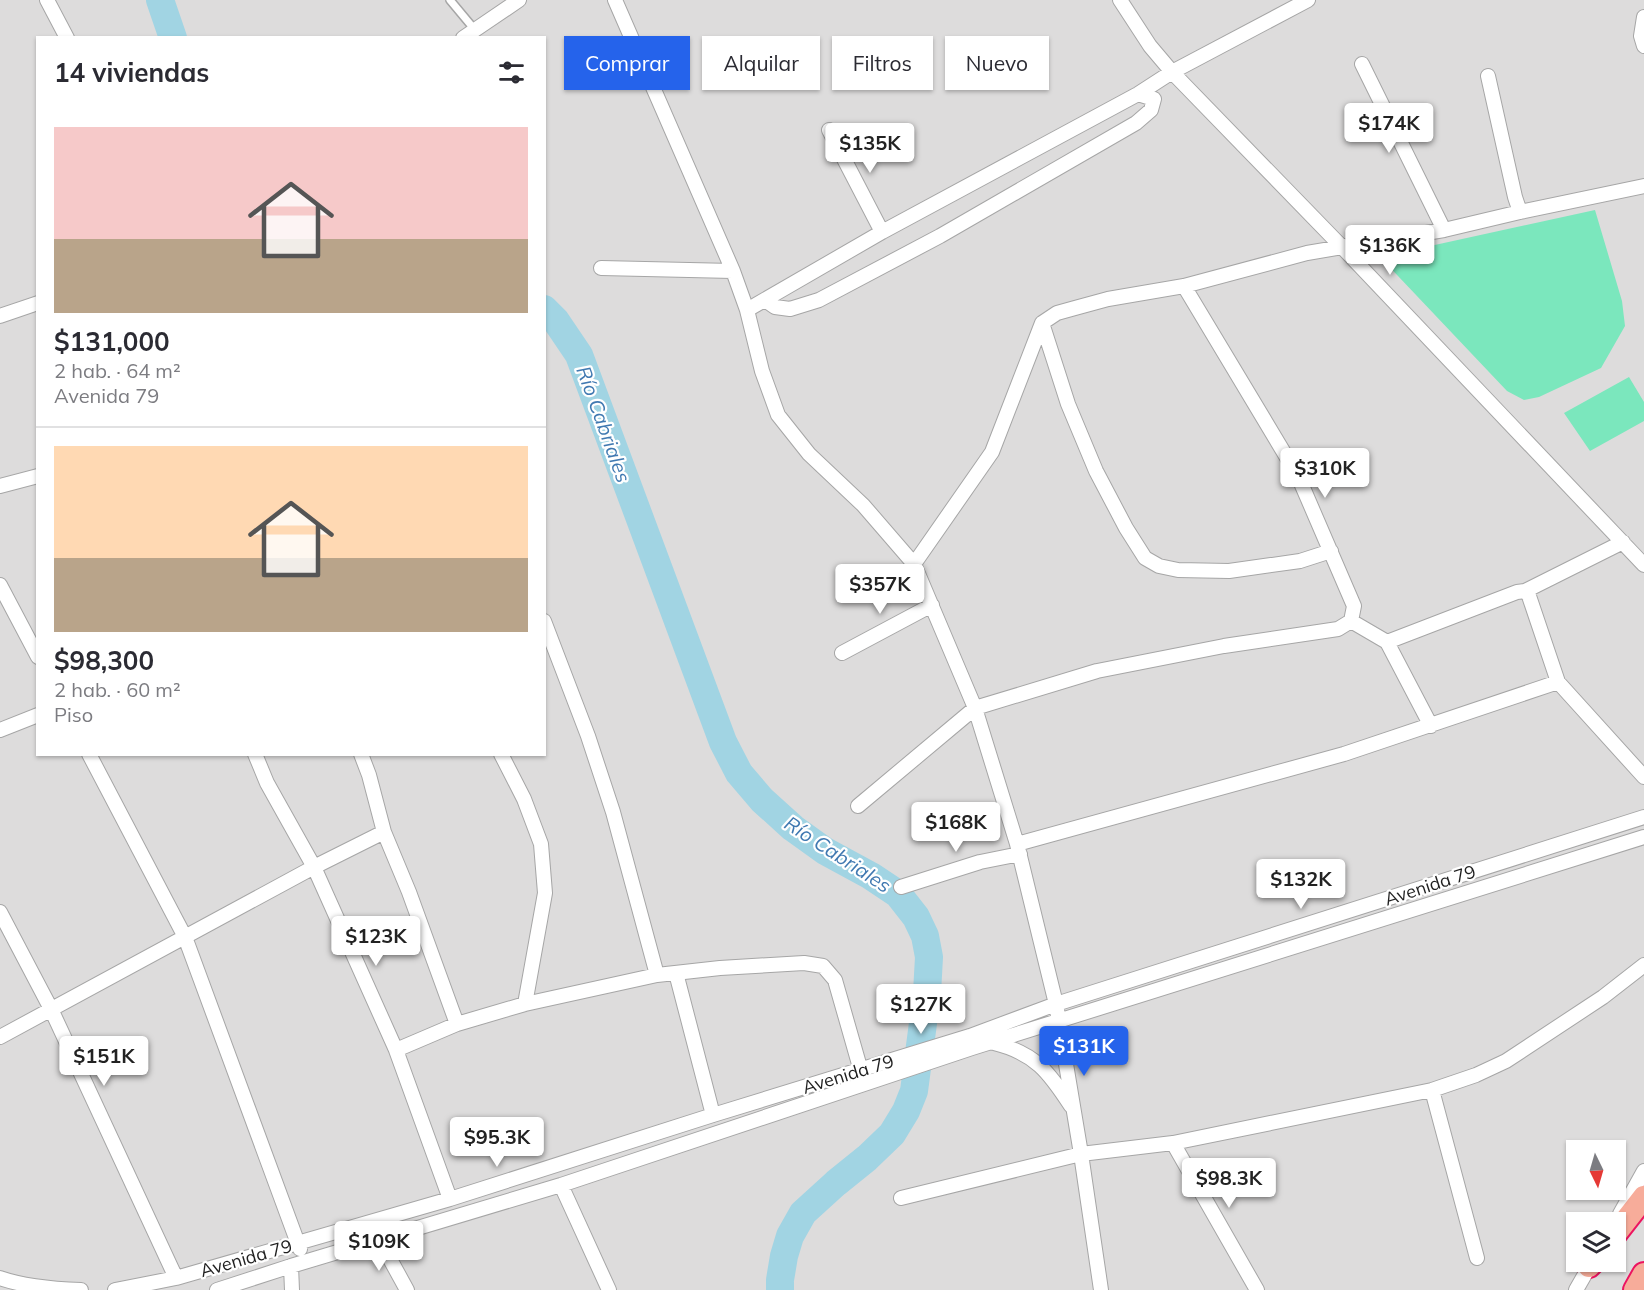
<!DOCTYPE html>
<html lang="es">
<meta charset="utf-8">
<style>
:root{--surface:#fff;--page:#f2f2f3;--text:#2b2b33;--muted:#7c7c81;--line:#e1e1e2;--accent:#2563eb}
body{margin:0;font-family:Mulish,sans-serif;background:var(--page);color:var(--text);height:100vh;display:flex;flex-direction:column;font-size:22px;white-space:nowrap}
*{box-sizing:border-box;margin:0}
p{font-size:20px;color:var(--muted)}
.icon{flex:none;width:33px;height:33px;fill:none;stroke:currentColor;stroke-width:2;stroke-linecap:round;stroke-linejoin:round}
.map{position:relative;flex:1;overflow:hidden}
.panel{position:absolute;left:36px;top:36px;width:510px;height:720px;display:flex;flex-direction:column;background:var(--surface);border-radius:0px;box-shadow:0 2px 4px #0004}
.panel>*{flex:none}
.hud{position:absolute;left:564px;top:36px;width:570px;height:54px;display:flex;gap:12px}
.needle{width:39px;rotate:175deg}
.fabs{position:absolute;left:1566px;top:1140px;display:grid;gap:12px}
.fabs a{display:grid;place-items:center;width:60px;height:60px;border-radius:0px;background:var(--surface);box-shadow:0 2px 4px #0004;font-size:30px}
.price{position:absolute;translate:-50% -51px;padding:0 14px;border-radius:6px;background:#fff;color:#222;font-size:20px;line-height:39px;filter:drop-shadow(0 2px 3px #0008)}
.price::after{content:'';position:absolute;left:50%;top:36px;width:18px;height:14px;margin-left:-9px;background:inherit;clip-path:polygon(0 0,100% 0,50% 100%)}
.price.current{background:var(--accent);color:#fff}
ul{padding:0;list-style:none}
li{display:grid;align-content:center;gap:12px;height:318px;padding:0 18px}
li+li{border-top:2px solid var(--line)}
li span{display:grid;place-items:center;height:186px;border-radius:0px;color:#555}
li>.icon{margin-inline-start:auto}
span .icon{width:108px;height:108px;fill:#fffc;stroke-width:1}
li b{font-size:26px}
h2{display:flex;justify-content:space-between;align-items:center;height:72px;padding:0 18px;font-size:26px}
.pill{padding:0 21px;border-radius:0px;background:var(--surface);box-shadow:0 2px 4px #0004;font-size:21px;line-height:54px}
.pill.current{background:var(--accent);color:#fff}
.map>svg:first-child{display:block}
</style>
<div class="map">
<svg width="1644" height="1290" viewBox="0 0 1644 1290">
<rect width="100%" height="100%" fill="#f1ede5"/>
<path fill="#dddcdc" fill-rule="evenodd" d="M0 0H1644V1290H0ZM38 38H544V754H38ZM1576 1150H1616V1190H1576ZM1576 1222H1616V1262H1576Z"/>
<path fill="#7be7bd" d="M1595 210 1622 301 1625 326 1601 368 1539 397 1524 400 1507 391 1380 257Z
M1629 377 1644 402V421L1590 451 1564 413Z"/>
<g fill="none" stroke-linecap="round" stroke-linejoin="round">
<path stroke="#a1d4e3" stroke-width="28" d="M160 0 173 38
M544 309 556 321 579 355 723 742 739 773 762 800 793 828 825 851 871 876 898 894 916 917 925 936 929 957 927 993 914 1091 906 1111 892 1134 867 1158 836 1183 803 1213 790 1236 784 1256 780 1280V1290"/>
<g stroke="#a6a6a6" stroke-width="10">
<path id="service" d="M450 0 475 30"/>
</g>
<g stroke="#a6a6a6" stroke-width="16">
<path id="minor" d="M47 0 67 38
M615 0 733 271
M1120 0 1150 46 1172 72 1341 246 1644 565
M1644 17 1641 36 1644 46
M463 38 519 0
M1362 64 1444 230
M1488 76 1515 197 1520 212
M829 130 882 232
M601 268 733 271 747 310 762 371 778 415 809 454 863 505 914 564
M1184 286 1298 476 1354 606 1351 621 1387 642 1431 726
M765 300 775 307 790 309 819 300 940 236 1136 123 1151 110 1154 99 1138 94
M747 310 882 232 1138 94 1172 72 1308 0
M0 316 38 303
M1042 323 1068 404 1096 471 1126 528 1145 558 1159 566 1178 570 1229 571 1300 561 1331 551
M0 486 38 476
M0 585 38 657
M1525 591 1623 542
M544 621 588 736 613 812 657 975
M1387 642 1517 592 1525 591 1529 596 1558 682 1644 777
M842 653 932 605
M0 730 38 715
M89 754 185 937 300 1249
M255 754 267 783 314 867 396 1050 450 1199
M361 754 369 775 384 832 409 892 457 1024
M501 754 524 799 541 844 545 893 525 1004
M858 806 975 708 1097 671 1224 646 1338 629 1351 621
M1017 844 1344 754 1558 682
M901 887 980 862 1020 854
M0 912 51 1009 176 1278
M676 973 713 1115
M0 1037 314 867 384 832
M994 1043C1035 1053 1049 1072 1071 1106
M396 1050 457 1024 525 1004 657 975 720 968 804 963 823 966 835 980 861 1071
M1432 1090 1477 1258
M1173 1143 1257 1290
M561 1185 609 1290
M901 1198 1081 1154 1173 1143 1432 1090 1476 1075 1506 1061 1603 997 1644 965
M1620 1214 1644 1171
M379 1239 407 1290
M291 1266 292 1290
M0 1278C26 1287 54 1289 81 1290
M115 1290 176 1278 450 1199 713 1115 970 1036 1056 1004 1644 817
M217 1290 291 1266 561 1185 972 1048 1644 837
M1101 1290 1081 1154 1056 1004 1017 844 975 708 914 564 992 452 1042 323 1057 313 1075 308 1108 299 1184 286 1307 253 1444 230 1520 212 1644 186
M1576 1290 1592 1262"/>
</g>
<g stroke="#ec1460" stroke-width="26">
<path id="trunk" d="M1616 1233 1644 1197
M1589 1266 1593 1262
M1635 1290 1644 1274"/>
</g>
<use href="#service" stroke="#fff" stroke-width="7"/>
<use href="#minor" stroke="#fff" stroke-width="14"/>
<use href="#trunk" stroke="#f7ac9a" stroke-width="22"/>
</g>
<g text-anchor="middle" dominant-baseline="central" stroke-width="4.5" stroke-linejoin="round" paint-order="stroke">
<g font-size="18" fill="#1f1f1f" stroke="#fff">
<text transform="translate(1430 885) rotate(-18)">Avenida 79</text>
<text transform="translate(848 1074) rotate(-17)">Avenida 79</text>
<text transform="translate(246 1258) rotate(-16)">Avenida 79</text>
</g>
<g font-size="20" font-style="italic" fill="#4079b1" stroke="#fff">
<text transform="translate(604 424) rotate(70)">Río Cabriales</text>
<text transform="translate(838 854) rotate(33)">Río Cabriales</text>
</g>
</g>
</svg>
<div class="fabs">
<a><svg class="needle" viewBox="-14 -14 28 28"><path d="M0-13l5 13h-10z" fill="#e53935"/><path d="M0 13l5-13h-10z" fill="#7c7c81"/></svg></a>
<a><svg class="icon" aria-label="layers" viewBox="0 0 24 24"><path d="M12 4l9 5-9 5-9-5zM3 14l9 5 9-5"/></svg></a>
</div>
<b class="price" style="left:1389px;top:154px">$174K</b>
<b class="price" style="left:870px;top:174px">$135K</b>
<b class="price" style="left:1390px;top:276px">$136K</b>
<b class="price" style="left:1325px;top:499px">$310K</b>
<b class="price" style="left:880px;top:615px">$357K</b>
<b class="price" style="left:956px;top:853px">$168K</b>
<b class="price" style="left:1301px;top:910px">$132K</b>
<b class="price" style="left:376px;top:967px">$123K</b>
<b class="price" style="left:921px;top:1035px">$127K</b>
<b class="price current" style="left:1084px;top:1077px">$131K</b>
<b class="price" style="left:104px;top:1087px">$151K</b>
<b class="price" style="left:497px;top:1168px">$95.3K</b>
<b class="price" style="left:1229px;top:1209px">$98.3K</b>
<b class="price" style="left:379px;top:1272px">$109K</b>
<div class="hud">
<a class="pill current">Comprar</a>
<a class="pill">Alquilar</a>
<a class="pill">Filtros</a>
<a class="pill">Nuevo</a>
</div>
<section class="panel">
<h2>14 viviendas<svg class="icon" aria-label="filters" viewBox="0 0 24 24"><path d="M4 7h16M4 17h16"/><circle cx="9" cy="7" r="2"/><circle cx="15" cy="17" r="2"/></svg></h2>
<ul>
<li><span style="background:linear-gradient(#f6c9c9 60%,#b9a48a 0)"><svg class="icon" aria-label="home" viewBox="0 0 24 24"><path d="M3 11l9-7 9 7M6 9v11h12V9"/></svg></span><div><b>$131,000</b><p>2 hab. · 64 m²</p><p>Avenida 79</p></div></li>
<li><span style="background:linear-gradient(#ffd9b3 60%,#b9a48a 0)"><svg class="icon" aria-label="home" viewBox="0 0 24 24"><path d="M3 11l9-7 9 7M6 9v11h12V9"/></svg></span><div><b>$98,300</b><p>2 hab. · 60 m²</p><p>Piso</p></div></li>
</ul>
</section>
</div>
